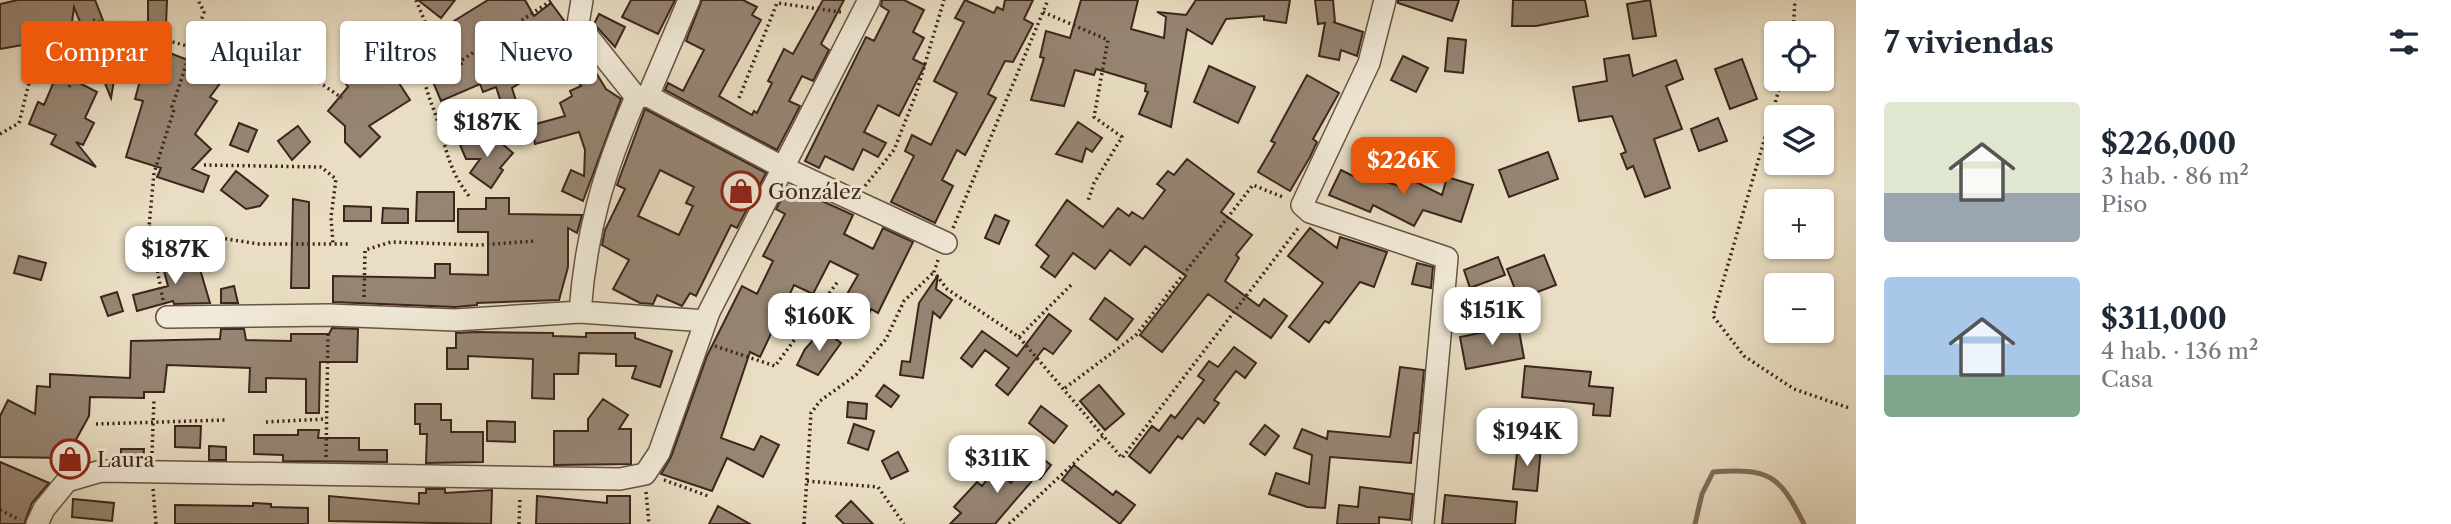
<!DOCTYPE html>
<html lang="es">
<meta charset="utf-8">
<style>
:root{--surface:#fff;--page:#f6f6f7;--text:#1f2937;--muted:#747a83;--accent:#ea580c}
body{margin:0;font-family:"Libre Caslon Text",serif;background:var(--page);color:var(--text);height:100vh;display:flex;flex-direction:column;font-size:26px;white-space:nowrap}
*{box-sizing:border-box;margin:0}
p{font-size:23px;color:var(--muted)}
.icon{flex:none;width:38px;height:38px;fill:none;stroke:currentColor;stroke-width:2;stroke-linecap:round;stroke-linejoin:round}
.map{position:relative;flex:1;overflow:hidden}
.details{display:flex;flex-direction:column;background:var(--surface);width:595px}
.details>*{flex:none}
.hud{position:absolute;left:21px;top:21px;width:665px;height:63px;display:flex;gap:14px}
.controls{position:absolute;left:1764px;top:21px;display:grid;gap:14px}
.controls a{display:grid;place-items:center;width:70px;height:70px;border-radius:7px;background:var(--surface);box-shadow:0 2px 5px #0004;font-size:35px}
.price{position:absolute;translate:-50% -60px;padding:0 16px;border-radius:14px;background:#fff;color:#222;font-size:23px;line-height:46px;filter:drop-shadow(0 2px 4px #0008)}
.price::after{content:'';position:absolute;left:50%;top:42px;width:21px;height:16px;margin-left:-10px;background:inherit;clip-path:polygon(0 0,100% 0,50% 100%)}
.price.current{background:var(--accent);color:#fff}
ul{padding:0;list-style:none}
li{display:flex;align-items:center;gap:21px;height:175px;padding:0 28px}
li span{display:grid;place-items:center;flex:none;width:196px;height:140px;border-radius:7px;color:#555}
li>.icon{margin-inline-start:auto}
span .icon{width:84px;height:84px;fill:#fffc;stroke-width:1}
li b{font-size:30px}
h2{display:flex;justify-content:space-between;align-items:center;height:84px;padding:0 28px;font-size:30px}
.chip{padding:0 24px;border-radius:7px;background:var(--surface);box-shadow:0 2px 5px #0004;font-size:24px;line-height:63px}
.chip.current{background:var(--accent);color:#fff}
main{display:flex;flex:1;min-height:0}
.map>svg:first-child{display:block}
</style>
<main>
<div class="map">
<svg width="1856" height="524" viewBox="0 0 1856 524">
<rect width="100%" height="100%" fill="#e9dec3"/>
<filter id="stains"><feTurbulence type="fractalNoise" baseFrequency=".00286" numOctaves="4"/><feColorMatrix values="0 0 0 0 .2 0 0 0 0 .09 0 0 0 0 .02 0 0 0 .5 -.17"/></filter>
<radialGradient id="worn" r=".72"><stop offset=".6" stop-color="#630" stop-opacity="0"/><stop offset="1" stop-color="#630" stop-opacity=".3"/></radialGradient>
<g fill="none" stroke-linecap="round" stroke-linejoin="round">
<path stroke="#806e5f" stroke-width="5" d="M1695 524 1702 494 1713 472C1769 468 1779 474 1804 524"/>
</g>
<path fill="#968573" stroke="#3c251d" stroke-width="2" fill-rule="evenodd" d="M18 0H95L104 23 85 22 107 30 118 57 111 98 74 7 65 73 35 69 39 42 0 49V4Z
M148 0H167L166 25 148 24Z
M418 0H455L441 18Z
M488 0H525L534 16 551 3 565 22 568 32 535 57 543 69 512 88 516 101 502 105 496 87 483 92 480 84 441 101 431 77 462 64 444 41 458 31 449 24Z
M631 0H675L658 34 622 17Z
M702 0H743L757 7 752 15 761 20 719 96 752 115 754 111 757 113 772 83 768 81 784 49 793 54 823 0H844L821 44 829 50 813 81 802 76 789 101 800 106 777 150 665 90 668 83 683 91 704 50 686 41Z
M882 0H904L924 10 913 32 924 38 913 59 925 65 899 116 878 105 864 132 886 143 878 157 863 149 853 170 825 156 819 168 805 161 866 37 874 41 889 11 881 6Z
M965 0 994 13 997 7 1003 10 1005 0H1033L1024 19 1033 24 1013 62 1005 61 988 94 996 98 965 155 957 150 942 180 953 186 935 223 891 202 914 156 905 151 912 135 931 145 957 93 934 81 964 22 955 18Z
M1081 0H1138L1131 29 1164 38 1166 17 1157 12 1186 15 1196 0H1290L1286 23 1264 20V16L1226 19 1212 44 1187 29 1171 127 1139 114 1148 92 1145 91 1146 84 1096 69 1094 75 1075 70 1064 106 1031 100 1044 58 1040 57 1046 31 1070 38Z
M1315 0H1333L1335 22H1333L1363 32 1357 56 1341 50 1339 60 1319 56 1325 23 1318 24Z
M1398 0H1459L1452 21 1398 3Z
M1513 0H1585L1588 16 1536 26H1512Z
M1650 0 1656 36 1633 39 1627 4Z
M599 14 625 27 615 47 594 24Z
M1448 38 1466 40 1463 73 1445 71Z
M425 40 416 51 422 66 395 77 410 100 369 126 380 137 360 157 345 142V126L328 111 348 87 343 79 380 57Z
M167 52 193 62V74L205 58 227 74 210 97 217 101 195 134 211 149 192 169 209 176 203 192 157 177 161 168 126 157 143 101 135 99 143 70 159 74Z
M1629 55 1633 76 1676 60 1683 79 1666 86 1682 129 1654 139 1670 188 1645 197 1633 166 1627 169 1621 154 1626 152 1612 116 1579 121 1573 87 1607 81 1604 59Z
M1403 56 1428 68 1416 92 1391 80Z
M1742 59 1757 99 1730 109 1715 69Z
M590 63 606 89 621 99 583 201 562 191 571 170 584 176 585 150 579 132 535 144 532 125 565 116 560 103 572 96 570 91 581 86 574 73Z
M1209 66 1255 87 1238 123 1194 102Z
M58 72 97 92 85 118 94 123 83 145 76 142 96 167 51 144 56 135 29 124 38 102 44 105Z
M1307 75 1339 93 1313 139 1317 142 1310 157 1290 191 1258 172 1275 143 1271 141Z
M645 109 766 173 737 228 731 225 696 296 690 293 682 306 657 295 653 304 640 303 613 289 629 260 602 245 605 230 625 189 617 185ZM660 170 694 187 686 203 693 206 679 235 638 216Z
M1718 118 1727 141 1699 151 1691 129Z
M1078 122 1102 138 1092 152 1086 148 1082 162 1056 154Z
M239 123 257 130 248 152 230 145Z
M298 126 310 142 292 160 278 141Z
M493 136 513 153 500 168 503 170 491 188 470 173 480 159H466L460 145Z
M1548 152 1558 179 1509 197 1499 170Z
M1187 159 1234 194 1221 212 1252 235 1236 255 1239 258 1225 281 1259 306 1264 299 1287 316 1271 338 1208 294 1162 352 1140 335 1186 276 1145 246 1130 265 1110 250 1095 269 1073 253 1055 277 1041 267 1049 256 1036 245 1067 200 1103 227 1118 208 1129 216 1132 212 1143 219 1165 190 1157 184 1168 171 1174 175Z
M1341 170 1361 180 1363 175 1403 187 1408 178 1442 195 1447 177 1473 185 1461 222 1423 210 1414 226 1373 205 1370 212 1329 195Z
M236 171 268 196 260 206 246 209 221 190Z
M789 186 853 215 844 234 873 249 883 228 913 242 878 313 871 309 861 334 840 326 851 298 846 296 858 275 830 261 813 294 794 285 760 357 750 352 721 438 754 450 761 436 779 445 763 477 727 458 712 491 661 474 671 457 707 356 742 286 757 294 773 261 763 256 785 214 776 209Z
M417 192H454V221H416Z
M486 198H509V214L582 215 577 233 568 228V267L559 300 477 303V305L455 307 333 302V276L435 278V264H450V274L488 275V232H458V209H486Z
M293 199 309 202V288H291Z
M344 206 371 207V221H344Z
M383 208 408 209V223H382Z
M995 215 1009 221 999 244 985 238Z
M1310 228 1337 248 1340 237 1387 252 1374 287 1360 282 1329 323 1325 321 1309 342 1289 327 1323 283 1288 256Z
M173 248 179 272 199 266 210 303 174 304 173 301 137 311 133 295 168 286 159 252Z
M1544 255 1556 285 1519 299 1507 269Z
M19 256 46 263 41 280 14 273Z
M1498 257 1505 275 1470 288 1464 270Z
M1417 263 1433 267 1431 288 1412 284Z
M938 275 936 289 952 300 940 318 933 312 923 378 900 375 902 361 910 362 919 303Z
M234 286 238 303H221V289Z
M117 292 123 311 108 316 101 297Z
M1105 298 1133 319 1117 340 1090 319Z
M1049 314 1071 331 1053 354 1044 348 1008 395 996 385 1009 368 985 350 972 367 961 358 982 331 1017 356Z
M1518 325 1524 358 1466 369 1460 337Z
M332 328 358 329 357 362H320L319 413H306V379L266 378V392H249L250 368 167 365 164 392H144V398L90 397 89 416 66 458 0 457V416L8 400 35 414 37 386 50 387V374L130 378 131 341 220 339 221 329H244L246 340 291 341V334H329Z
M823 329 841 343 818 375 797 365 805 349Z
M476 332 553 333V336L586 337V333H635V338L672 351 660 387 632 378 636 366H616V354L579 353 578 374H554V399L532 398 533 359 468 356V369H447V348H456V333Z
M1234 347 1256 363 1245 378 1236 371 1214 400 1219 403 1204 423 1198 418 1182 439 1178 436 1150 473 1129 456 1152 426 1159 431 1171 415 1175 418 1204 380 1198 376 1209 361 1218 367Z
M1525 366 1591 372 1589 386 1613 388 1610 416 1593 415 1594 404 1522 397Z
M1400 367 1424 370 1418 433H1414L1411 463 1330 457 1325 508 1307 507 1269 494 1276 473 1309 484 1312 455 1294 448 1302 429 1327 439 1328 431 1390 437Z
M884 385 899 396 891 407 876 396Z
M1099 385 1124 414 1105 430 1080 401Z
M603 399 628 415 619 429H631V464L554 465V431H588V419Z
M848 402 867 404 866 419 847 417Z
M415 404H441V420H451V432H483V462L426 463 427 434H420V424H415Z
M1041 406 1067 426 1054 443 1029 423Z
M487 421 515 422V442L487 441Z
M854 424 874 431 868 450 848 443Z
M1265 425 1279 436 1265 455 1250 444Z
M175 426H201L200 448 175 447Z
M298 430H319L318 438H359V450H387V462L283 461V455L254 454V435H298Z
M1518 445 1541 447 1537 491 1513 489Z
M209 446 226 447V460H209Z
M121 449H144L143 459 121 458Z
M898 452 908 471 891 479 882 461Z
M1035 453 1051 465 1040 479 1036 476 995 524H950L961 513 954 507 977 482 982 486 995 470 1011 483Z
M0 462 49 483 32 503 24 524H0Z
M1074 465 1113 495 1116 491 1135 505 1120 524 1062 480Z
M1360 487 1413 494 1410 520 1379 517V524H1337L1339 505 1358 507Z
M426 489H445V493L492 490 491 524 329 521V496L419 504V493H426Z
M1445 495 1517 502 1515 524H1442Z
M537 496 607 503V496H630V524H536Z
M73 499 114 503 112 521 72 517Z
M851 501 873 524H844L836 516Z
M253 503 271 504V507L308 508V524H175V505L253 506Z
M718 506 750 524H709Z"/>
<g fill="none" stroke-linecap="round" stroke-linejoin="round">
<g stroke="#675346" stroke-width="24">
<path id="minor" d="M582 0 578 24 636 97
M689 0 648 96 636 97C604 171 586 231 580 312L706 321
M1385 0 1369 63 1302 205 1310 212 1447 258 1423 524
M648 96 784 168 946 243
M167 317 329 315 455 320 580 312
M37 524 44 509 67 481 101 471 620 479 645 474 659 453 709 312 869 0"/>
</g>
<path stroke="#3c251d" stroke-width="3.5" stroke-dasharray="2 3.5" stroke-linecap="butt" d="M416 0 444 68 459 62 552 0
M1043 12 1108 40 1094 117 1122 137 1094 183 1088 201
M1793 33 1795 0
M444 68 424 76C426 92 432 104 437 119 447 150 448 169 469 196
M1782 79 1713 316 1744 356 1794 389 1849 408
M69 87 79 68 93 20 191 47 233 48 266 55 319 82 342 98
M739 98 777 3 841 12
M0 134 19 123 30 79H73
M204 165 321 167 336 179 331 217 333 244
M865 186 894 150 916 94 944 0
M149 227 259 244H350
M953 228 1048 0
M938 260 934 272 947 289 1019 337 1122 458 1299 227
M364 297 365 250 391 242 479 245 535 241
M163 300 149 227 154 173 174 110 172 107 204 12 198 0
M1019 337 1071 285
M715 346 775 366 839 280
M1065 388 1136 335 1253 185 1285 198
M266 422 325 419
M96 424 225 420
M152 453 154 399
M326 457 328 335
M664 480 708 496
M807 481 878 487 904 524
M153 489 156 524
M646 492 649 524
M0 510 20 520
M519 524 520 497
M804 524 811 413 820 401 856 375 886 339 904 301 934 272
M1009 524 1104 435"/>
<use href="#minor" stroke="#f1ead8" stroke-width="21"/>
</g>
<defs>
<g id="shop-ring" transform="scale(2.0125)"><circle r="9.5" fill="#f1ead8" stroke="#8f2418" stroke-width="1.5"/><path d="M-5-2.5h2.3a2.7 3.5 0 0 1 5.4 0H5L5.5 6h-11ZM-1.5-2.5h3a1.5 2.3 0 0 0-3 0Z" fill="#8f2418"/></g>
</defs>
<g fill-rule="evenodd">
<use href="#shop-ring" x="741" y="191"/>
<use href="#shop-ring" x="70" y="459"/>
</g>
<g text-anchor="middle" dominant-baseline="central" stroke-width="6" stroke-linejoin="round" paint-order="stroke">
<g font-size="21" fill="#3c251d" stroke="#f1ead8" text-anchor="start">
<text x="768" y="191">González</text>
<text x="97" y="459">Laura</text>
</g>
</g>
<rect width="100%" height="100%" filter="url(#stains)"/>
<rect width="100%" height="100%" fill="url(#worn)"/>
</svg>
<div class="controls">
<a><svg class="icon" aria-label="locate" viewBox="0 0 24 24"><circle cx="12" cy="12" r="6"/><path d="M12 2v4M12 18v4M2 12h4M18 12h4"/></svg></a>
<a><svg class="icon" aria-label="layers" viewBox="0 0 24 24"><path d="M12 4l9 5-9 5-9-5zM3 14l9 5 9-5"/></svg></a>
<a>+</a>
<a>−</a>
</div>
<b class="price" style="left:487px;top:159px">$187K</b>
<b class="price current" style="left:1403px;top:197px">$226K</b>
<b class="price" style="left:175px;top:286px">$187K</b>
<b class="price" style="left:1492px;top:347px">$151K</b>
<b class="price" style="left:819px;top:353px">$160K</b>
<b class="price" style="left:1527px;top:468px">$194K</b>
<b class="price" style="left:997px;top:495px">$311K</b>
<div class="hud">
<a class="chip current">Comprar</a>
<a class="chip">Alquilar</a>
<a class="chip">Filtros</a>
<a class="chip">Nuevo</a>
</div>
</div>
<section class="details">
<h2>7 viviendas<svg class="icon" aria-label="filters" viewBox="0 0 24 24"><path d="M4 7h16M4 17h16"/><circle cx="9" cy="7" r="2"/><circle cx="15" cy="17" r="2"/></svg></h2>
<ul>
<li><span style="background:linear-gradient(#dfe7d0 65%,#9aa5b1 0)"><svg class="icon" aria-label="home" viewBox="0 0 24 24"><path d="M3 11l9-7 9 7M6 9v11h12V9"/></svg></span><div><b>$226,000</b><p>3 hab. · 86 m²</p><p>Piso</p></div></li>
<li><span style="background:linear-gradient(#a9c7e8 70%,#7fa58c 0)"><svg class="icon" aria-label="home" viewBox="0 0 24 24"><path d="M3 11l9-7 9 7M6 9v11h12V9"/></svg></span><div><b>$311,000</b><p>4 hab. · 136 m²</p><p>Casa</p></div></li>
</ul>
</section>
</main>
